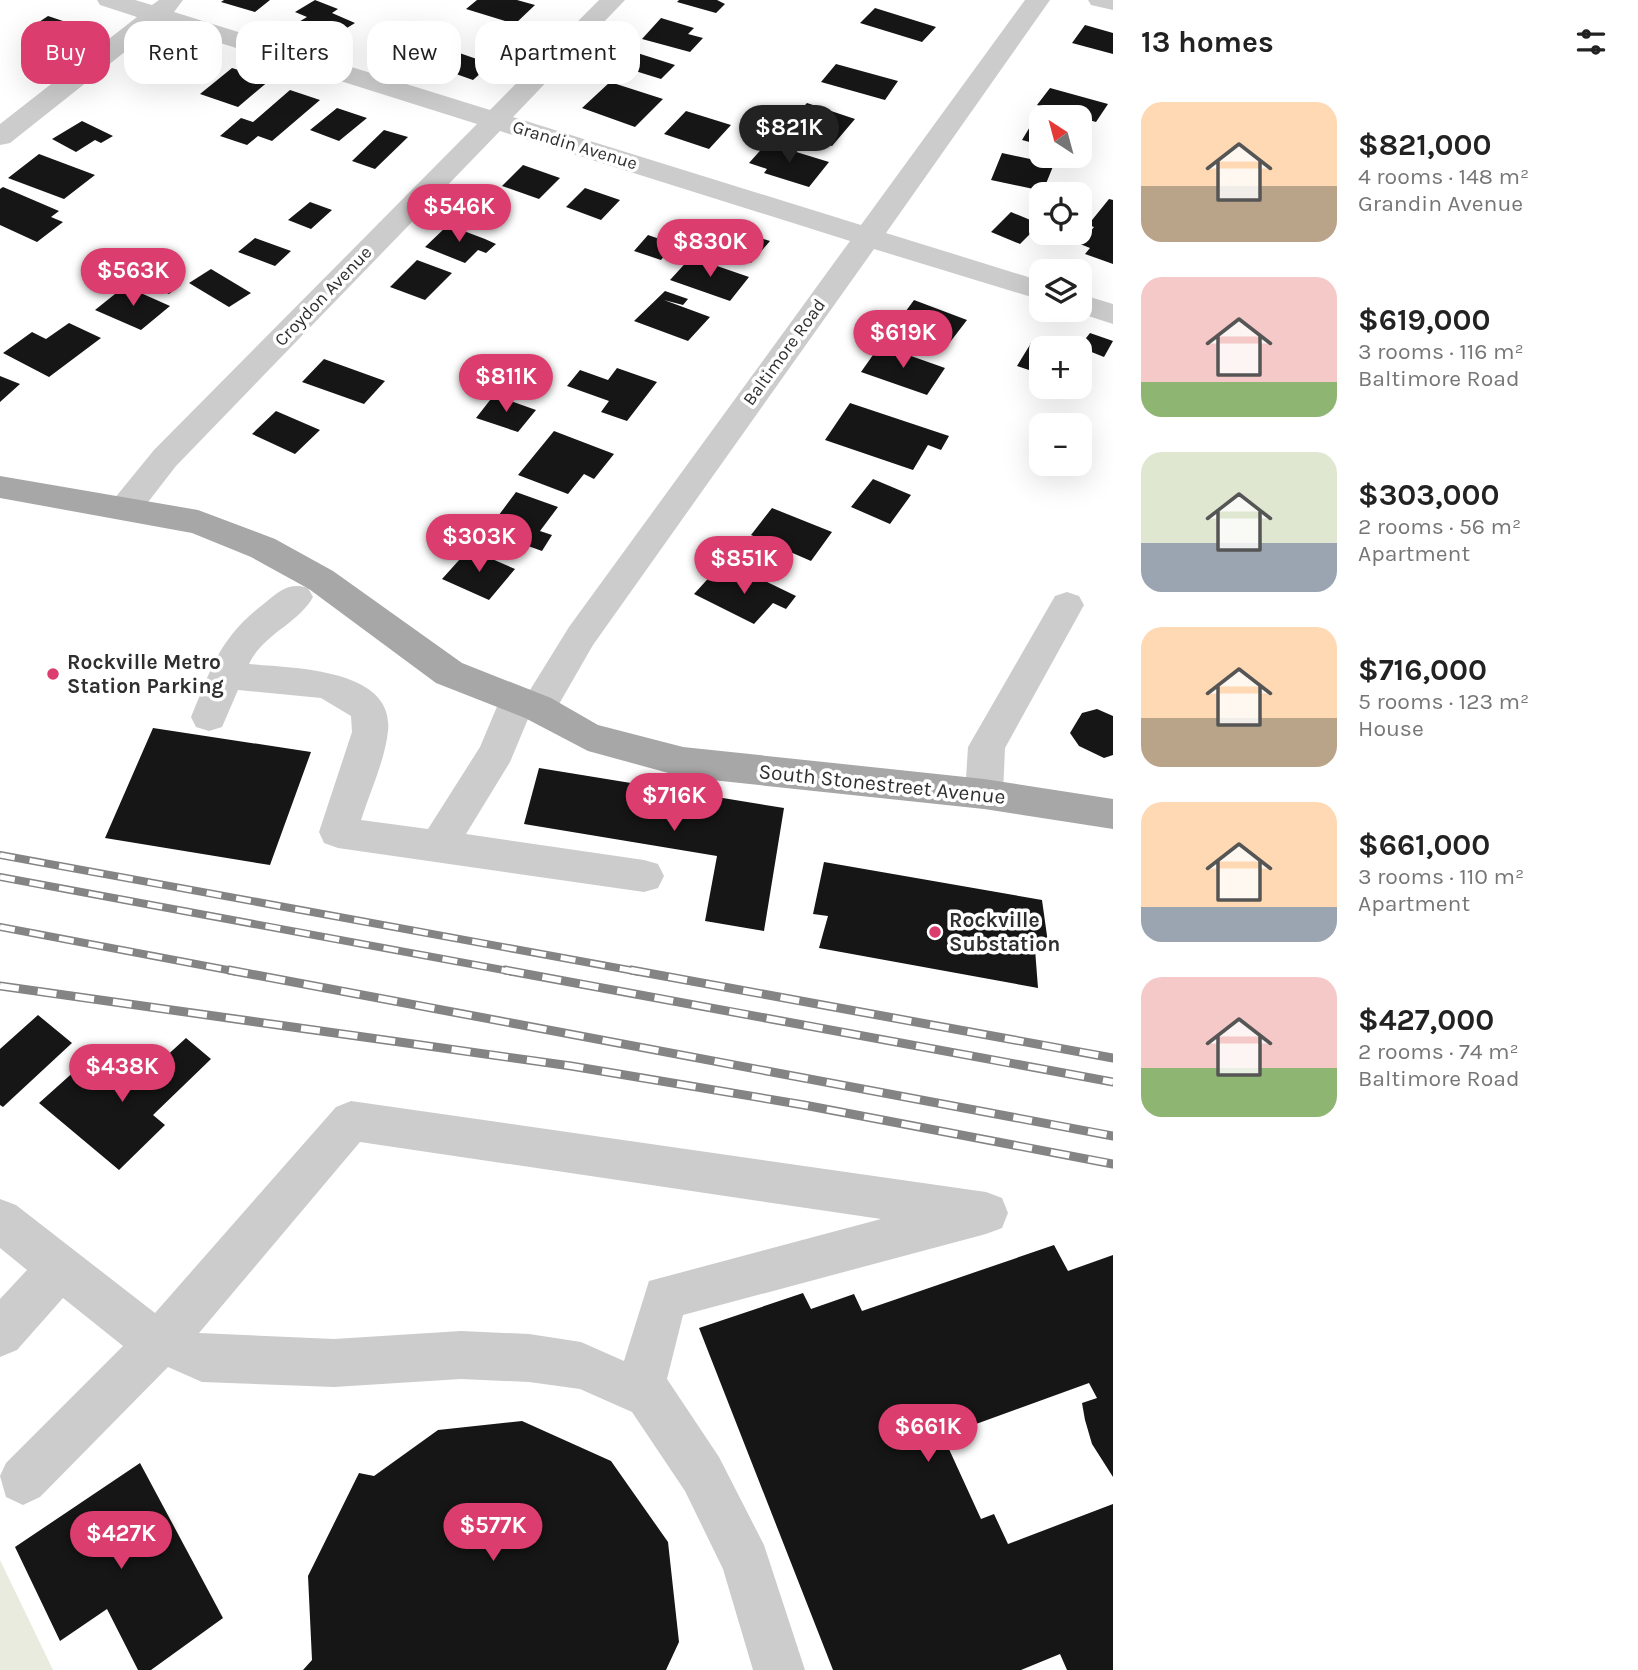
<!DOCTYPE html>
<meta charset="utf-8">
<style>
:root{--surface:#fff;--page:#f2f2f2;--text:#222;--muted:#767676;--accent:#da3d6e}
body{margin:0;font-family:Karla,sans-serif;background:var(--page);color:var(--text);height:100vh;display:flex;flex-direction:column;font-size:26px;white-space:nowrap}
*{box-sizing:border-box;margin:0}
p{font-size:23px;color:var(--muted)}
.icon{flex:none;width:38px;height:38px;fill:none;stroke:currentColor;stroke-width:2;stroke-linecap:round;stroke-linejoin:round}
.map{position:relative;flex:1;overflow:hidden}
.details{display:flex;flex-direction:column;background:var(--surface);width:525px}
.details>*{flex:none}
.banner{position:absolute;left:21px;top:21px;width:665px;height:63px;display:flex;gap:14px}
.needle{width:46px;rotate:324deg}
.controls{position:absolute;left:1029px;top:105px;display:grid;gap:14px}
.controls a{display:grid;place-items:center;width:63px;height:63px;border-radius:14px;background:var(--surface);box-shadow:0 7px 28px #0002;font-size:35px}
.price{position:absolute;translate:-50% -60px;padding:0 16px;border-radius:24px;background:var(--accent);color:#fff;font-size:23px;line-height:46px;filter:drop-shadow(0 2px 4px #0008)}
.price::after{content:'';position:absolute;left:50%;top:42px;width:21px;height:16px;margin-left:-10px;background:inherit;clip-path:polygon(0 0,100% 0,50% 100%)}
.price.current{background:#222;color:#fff}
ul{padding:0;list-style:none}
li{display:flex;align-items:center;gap:21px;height:175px;padding:0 28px}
li span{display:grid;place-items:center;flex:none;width:196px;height:140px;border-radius:21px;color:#555}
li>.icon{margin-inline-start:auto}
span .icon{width:84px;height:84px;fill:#fffc;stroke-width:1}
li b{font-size:30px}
h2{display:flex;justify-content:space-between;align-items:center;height:84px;padding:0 28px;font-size:30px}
.chip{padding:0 24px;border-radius:21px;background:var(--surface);box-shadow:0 7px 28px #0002;font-size:24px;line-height:63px}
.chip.current{background:var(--accent);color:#fff}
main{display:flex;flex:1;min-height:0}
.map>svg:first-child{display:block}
</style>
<main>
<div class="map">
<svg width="1113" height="1670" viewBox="0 0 1113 1670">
<rect width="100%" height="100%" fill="#fff"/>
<path fill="#e8ebdd" d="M0 1560 53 1670H0Z"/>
<path fill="#161616" d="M224 0H270L255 12 221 2Z
M315 0 338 9 332 13 355 23 342 31 335 28 319 39 292 26 307 17 295 12Z
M477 0H517L535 5 515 24 466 9Z
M679 0H717L725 4 716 13 677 2Z
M875 8 936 27 922 42 860 23Z
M48 16 72 24 55 37 30 28Z
M661 18 694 28 688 34 703 38 690 52 642 39Z
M1085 25 1113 33V54L1072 43Z
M410 32 449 45 445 48 491 64 473 80 388 50Z
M631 51 675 65 661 79 616 65Z
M163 52 181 61 160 74 142 66Z
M836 64 898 81 885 100 821 82Z
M232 68 270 80 238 107 200 94Z
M610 82 663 99 635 127 582 108Z
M1050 88 1108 104 1096 122 1037 105Z
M290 90 320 100 272 141 258 136 247 145 220 136 241 118 253 122Z
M807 103 855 119 832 146 795 134 801 127 788 123Z
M337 108 367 118 339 141 310 130Z
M686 111 731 125 709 149 664 134Z
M1034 120 1041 122V145L1022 140Z
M82 121 113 136 101 143 95 140 76 152 52 139Z
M384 130 408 137 375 169 352 161Z
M767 143 829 162 809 187 764 173 767 169 749 163Z
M1002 153 1054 164 1043 191 991 180Z
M39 154 95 175 64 199 8 178Z
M523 165 560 178 539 199 502 186Z
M3 187 59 211 51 217 63 222 37 242 0 225V189Z
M585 188 620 200 601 220 566 207Z
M1109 199 1113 200V264L1085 254 1090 248 1080 244 1094 227 1088 225Z
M310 202 332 210 311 229 288 220Z
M1011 212 1040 224 1020 244 991 232Z
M448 225 485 239 496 244 486 253 478 250 465 263 425 247Z
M721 225 770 241 751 263 702 246Z
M648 235 674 244 661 260 634 251Z
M255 238 291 251 275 266 238 252Z
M691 257 749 277 730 301 670 280Z
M417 260 452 273 425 300 390 287Z
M211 269 251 293 229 307 189 283Z
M157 275 181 285 169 294 145 284Z
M125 286 170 306 141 330 95 310Z
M665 291 688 299 683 305 664 300 710 317 688 341 634 321Z
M914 300 967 320 944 350 910 338 915 333 895 326Z
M69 323 101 338 49 377 3 353 32 332 46 339Z
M1090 333 1113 341 1104 357 1079 347Z
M1031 343 1041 346V374L1017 366Z
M880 345 945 368 927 395 861 372Z
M324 359 385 381 364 404 302 382Z
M617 368 657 382 627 421 601 412 609 401 567 386 580 370 608 380Z
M0 376 20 384 0 402Z
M494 395 536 410 518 432 476 418Z
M850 403 949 436 941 450 928 445 913 470 825 440Z
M276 411 320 430 295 454 252 434Z
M554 431 614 454 594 479 584 474 568 494 518 475Z
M873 479 911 495 890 524 851 507Z
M516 492 558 507 540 531 552 535 542 551 487 531Z
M772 508 832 532 811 561 751 535Z
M469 549 515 569 489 600 442 579Z
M715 571 742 584 751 574 796 596 786 609 773 603 754 624 694 594Z
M1097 709 1113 716V755L1104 758 1079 746 1070 733 1082 713Z
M153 728 311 752 270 865 105 838Z
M539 768 784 808 764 931 705 921 717 856 524 824Z
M824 862 1042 900 1049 950 1035 949 1038 988 819 948 828 916 813 914Z
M38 1015 72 1043 3 1107 0 1105V1049Z
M186 1038 211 1059 153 1115 165 1125 119 1170 39 1103 87 1060 125 1094Z
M1054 1245 1068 1271 1113 1255V1477L1092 1444 1085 1420 1082 1403 1097 1398 1089 1383 943 1436 981 1519 994 1514 1008 1544 1113 1504V1670H1067L1060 1654 1021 1670H833L699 1328 803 1293 811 1309 854 1294 862 1311Z
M522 1421 611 1461 668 1542 679 1642 666 1670H303L312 1660 308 1576 359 1473 374 1476 438 1430Z
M140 1463 223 1618 151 1670H138L107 1609 60 1641 15 1547Z"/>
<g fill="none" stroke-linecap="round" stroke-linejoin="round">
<path fill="#ccc" fill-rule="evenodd" d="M97 0H135L152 5 159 0H183L174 12 490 110 599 0H625L513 117 861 225 1025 0H1050L886 233 1041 281V300L874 249 593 645 551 718 538 722 528 719 510 762 466 834 644 860 658 864 664 876 658 888 644 892 338 848 324 843 319 832 352 732 351 716 321 698 238 690 222 727 209 731 196 727 191 717C213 665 219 638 266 602 280 591 289 582 308 588L313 597C298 624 263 634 249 664 292 668 395 668 388 731 385 760 370 792 361 820L428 829 480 747 504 690 517 686 530 690 569 627 850 241 500 131 176 466 138 515 126 519 114 515 109 507 114 499 154 450 477 124 160 24 10 143 0 145V124L137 17 100 5Z
M1088 0H1113V10L1091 5Z
M1080 294 1113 304V324L1070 310H1080Z
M1067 592 1079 596 1084 605 1005 748 1003 794 997 805 984 809 971 805 965 794 968 747 1055 596Z
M351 1101 986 1192 1002 1198 1008 1213 1002 1228 986 1234 683 1315 667 1379 719 1457 764 1545 805 1670H753L723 1569 685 1491 632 1412 580 1389 529 1382 461 1379 334 1387 202 1382 168 1367 40 1497 23 1505 6 1497 0 1476 6 1463 123 1346 63 1298 17 1350 0 1357V1299L27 1270 0 1248V1199L16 1205 155 1313 336 1107ZM360 1142 881 1219 649 1281 624 1361 581 1342 529 1334 461 1331 334 1339 199 1333Z"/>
<path fill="#a7a7a7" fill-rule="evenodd" d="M0 476 198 510 275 539 333 571 462 663 551 698 598 725 683 747 984 779 1113 799V829L984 809 683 777 588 751 525 718 436 683 309 589 251 557 192 533 0 498Z"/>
<g stroke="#848484" stroke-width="8">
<path id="rail-far1" d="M0 855 640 972
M0 877 514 972
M0 927 238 972"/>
</g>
<g stroke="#848484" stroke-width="9">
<path id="rail" d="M229 970 1113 1136
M505 970 1113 1082
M631 970 1113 1058
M0 986 571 1066 804 1105 1113 1164"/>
</g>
<use href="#rail-far1" stroke="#fff" stroke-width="5" stroke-dasharray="15" stroke-linecap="butt"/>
<use href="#rail" stroke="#fff" stroke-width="6" stroke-dasharray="19" stroke-linecap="butt"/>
</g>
<g fill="#da3d6e" stroke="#fff" stroke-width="2.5">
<circle cx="53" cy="674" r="7"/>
<circle cx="935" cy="932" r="7"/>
</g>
<g text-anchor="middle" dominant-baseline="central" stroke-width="7" stroke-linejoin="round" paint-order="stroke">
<g font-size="18" fill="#2f2f2f" stroke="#fff">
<text transform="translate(575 145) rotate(17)">Grandin Avenue</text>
<text transform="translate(323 296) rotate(-46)">Croydon Avenue</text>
<text transform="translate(784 352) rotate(-54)">Baltimore Road</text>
</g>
<g font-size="21" font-weight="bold" fill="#2f2f2f" stroke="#fff" text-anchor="start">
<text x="67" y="662">Rockville Metro<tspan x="67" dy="24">Station Parking</tspan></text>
<text x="949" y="920">Rockville<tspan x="949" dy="24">Substation</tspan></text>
</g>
<g font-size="21" fill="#2f2f2f" stroke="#fff">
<text transform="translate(882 784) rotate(6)">South Stonestreet Avenue</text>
</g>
</g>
</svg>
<div class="controls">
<a><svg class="needle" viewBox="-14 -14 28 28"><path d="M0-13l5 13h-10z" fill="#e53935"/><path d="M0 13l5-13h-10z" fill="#767676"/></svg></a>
<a><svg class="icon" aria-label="locate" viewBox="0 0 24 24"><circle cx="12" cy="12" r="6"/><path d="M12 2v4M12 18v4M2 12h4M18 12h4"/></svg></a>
<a><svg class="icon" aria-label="layers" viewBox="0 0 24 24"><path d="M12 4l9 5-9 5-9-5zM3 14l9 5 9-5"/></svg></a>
<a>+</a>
<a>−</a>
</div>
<b class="price current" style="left:789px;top:165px">$821K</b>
<b class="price" style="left:459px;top:244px">$546K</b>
<b class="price" style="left:710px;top:279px">$830K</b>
<b class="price" style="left:133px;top:308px">$563K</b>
<b class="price" style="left:903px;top:370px">$619K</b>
<b class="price" style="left:506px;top:414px">$811K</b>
<b class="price" style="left:479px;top:574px">$303K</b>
<b class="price" style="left:744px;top:596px">$851K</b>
<b class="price" style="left:674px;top:833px">$716K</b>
<b class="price" style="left:122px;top:1104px">$438K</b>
<b class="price" style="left:928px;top:1464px">$661K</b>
<b class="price" style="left:493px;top:1563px">$577K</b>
<b class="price" style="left:121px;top:1571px">$427K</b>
<div class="banner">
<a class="chip current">Buy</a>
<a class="chip">Rent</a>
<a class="chip">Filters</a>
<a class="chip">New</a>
<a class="chip">Apartment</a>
</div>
</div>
<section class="details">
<h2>13 homes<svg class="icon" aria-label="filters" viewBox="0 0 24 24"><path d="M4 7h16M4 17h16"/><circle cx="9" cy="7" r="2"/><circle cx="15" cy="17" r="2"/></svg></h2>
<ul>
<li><span style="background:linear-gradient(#ffd9b3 60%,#b9a48a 0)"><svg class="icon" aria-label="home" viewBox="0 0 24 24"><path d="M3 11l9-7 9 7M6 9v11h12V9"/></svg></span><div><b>$821,000</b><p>4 rooms · 148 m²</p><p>Grandin Avenue</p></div></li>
<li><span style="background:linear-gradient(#f6c9c9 75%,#8fb573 0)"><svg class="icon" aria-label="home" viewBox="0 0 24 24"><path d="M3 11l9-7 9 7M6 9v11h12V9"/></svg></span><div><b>$619,000</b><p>3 rooms · 116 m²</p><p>Baltimore Road</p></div></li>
<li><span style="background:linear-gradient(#dfe7d0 65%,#9aa5b1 0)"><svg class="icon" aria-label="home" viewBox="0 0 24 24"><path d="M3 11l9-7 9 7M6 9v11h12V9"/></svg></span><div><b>$303,000</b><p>2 rooms · 56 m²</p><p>Apartment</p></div></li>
<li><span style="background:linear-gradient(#ffd9b3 65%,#b9a48a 0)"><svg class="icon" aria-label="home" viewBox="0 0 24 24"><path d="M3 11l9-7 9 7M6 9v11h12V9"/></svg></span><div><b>$716,000</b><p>5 rooms · 123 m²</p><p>House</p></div></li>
<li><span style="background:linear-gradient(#ffd9b3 75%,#9aa5b1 0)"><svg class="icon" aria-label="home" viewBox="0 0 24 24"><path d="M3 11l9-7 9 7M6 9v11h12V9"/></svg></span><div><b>$661,000</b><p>3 rooms · 110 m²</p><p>Apartment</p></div></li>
<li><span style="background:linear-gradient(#f6c9c9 65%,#8fb573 0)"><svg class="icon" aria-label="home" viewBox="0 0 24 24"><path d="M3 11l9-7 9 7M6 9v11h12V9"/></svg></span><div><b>$427,000</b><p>2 rooms · 74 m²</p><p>Baltimore Road</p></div></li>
</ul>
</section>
</main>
